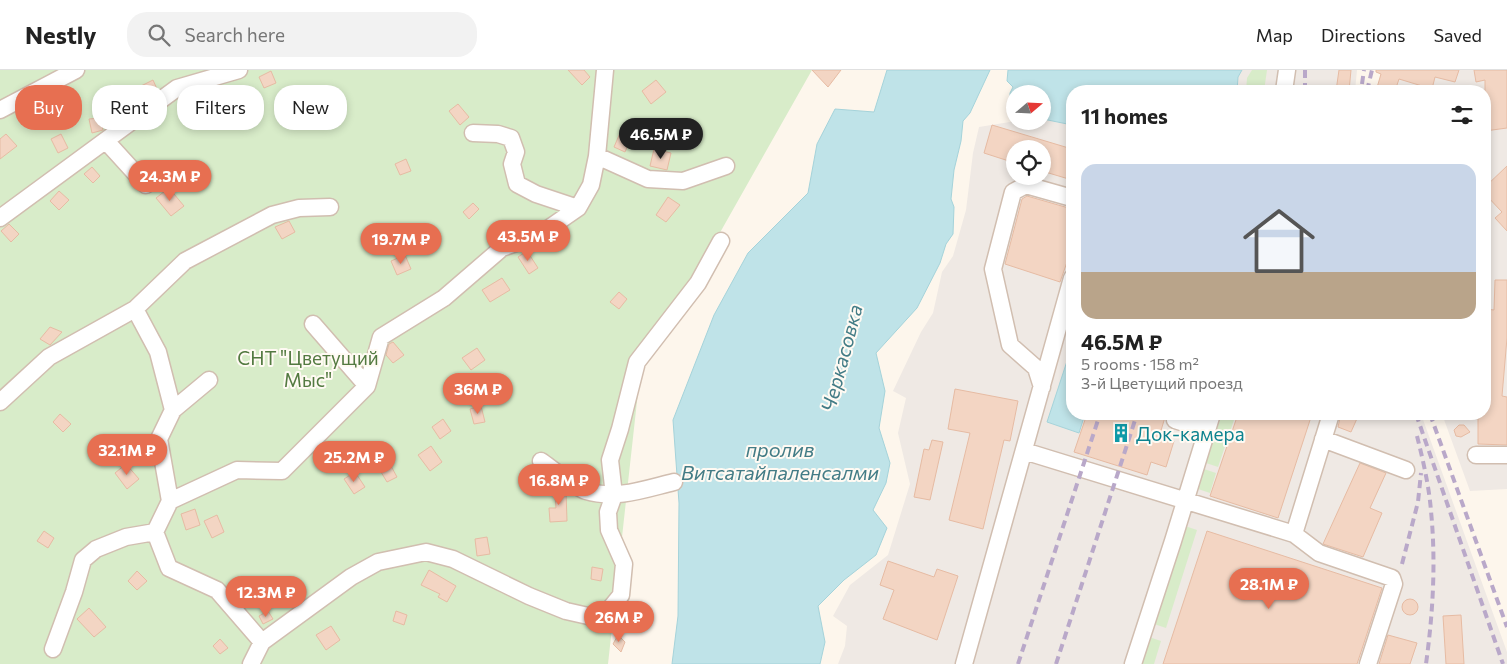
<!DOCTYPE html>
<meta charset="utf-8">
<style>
:root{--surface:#fff;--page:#f2f2f2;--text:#222;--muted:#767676;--line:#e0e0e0;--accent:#e76f51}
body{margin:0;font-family:Commissioner,sans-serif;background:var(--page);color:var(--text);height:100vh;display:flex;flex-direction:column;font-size:19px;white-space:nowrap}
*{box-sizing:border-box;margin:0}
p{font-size:16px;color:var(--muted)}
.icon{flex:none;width:28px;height:28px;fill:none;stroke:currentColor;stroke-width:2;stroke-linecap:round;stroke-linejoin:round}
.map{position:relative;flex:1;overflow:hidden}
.panel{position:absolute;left:1066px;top:15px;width:425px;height:335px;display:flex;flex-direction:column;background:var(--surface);border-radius:20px;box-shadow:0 2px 8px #0003}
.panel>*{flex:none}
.hud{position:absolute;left:15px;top:15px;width:475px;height:45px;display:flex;gap:10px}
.needle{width:32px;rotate:71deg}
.buttons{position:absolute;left:1006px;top:15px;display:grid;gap:10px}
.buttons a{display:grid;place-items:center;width:45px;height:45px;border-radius:50%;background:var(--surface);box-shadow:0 2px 8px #0003;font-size:25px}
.price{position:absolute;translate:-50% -42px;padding:0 11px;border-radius:18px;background:var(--accent);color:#fff;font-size:16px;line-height:32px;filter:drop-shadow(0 1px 2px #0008)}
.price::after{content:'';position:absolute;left:50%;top:30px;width:15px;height:11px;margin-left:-8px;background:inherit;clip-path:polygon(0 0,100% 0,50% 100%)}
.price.active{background:#222;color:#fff}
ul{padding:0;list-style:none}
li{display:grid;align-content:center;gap:10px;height:265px;padding:0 15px}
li+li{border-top:1px solid var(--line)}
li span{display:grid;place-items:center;height:155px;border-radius:15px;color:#555}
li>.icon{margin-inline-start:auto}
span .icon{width:90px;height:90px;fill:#fffc;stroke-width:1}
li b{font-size:21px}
h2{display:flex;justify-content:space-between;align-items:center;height:60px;padding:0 15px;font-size:21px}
.chip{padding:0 18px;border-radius:20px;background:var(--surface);box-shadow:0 2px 8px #0003;font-size:18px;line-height:45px}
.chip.active{background:var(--accent);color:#fff}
header{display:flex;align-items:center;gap:30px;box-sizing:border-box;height:70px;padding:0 25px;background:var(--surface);border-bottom:1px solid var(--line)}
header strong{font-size:24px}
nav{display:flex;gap:28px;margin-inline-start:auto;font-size:18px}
.search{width:350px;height:45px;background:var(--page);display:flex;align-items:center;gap:12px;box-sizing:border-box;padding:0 18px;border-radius:20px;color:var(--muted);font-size:19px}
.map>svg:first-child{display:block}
</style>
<header>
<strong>Nestly</strong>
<div class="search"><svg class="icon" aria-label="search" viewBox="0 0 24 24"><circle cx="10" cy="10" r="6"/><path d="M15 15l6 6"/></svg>Search here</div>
<nav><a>Map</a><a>Directions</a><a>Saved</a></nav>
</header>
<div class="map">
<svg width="1507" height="594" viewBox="0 0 1507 594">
<rect width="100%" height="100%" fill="#fdf6ec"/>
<path fill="#efe9e4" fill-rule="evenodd" d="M1242 0H1357L1355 21H1237L1238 7Z
M1383 0H1507V419L1470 421 1442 344H1485V21H1376Z
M1043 49 1072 55V276L1047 352 1079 363 1085 344H1421L1507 582V594H838L845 576 847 556 833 546 850 515 888 485 910 414 898 363 906 328 893 321 921 262 933 243 942 202 953 186 966 140 973 83 979 57 1016 51H1042ZM1015 79H1042V106H1015Z"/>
<path fill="#d8ecc9" d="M0 0H812L640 304 608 594H0Z
M1252 0H1267L1264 21H1246L1247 8Z
M1222 344H1236L1218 397 1206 393Z
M1204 399 1216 403 1210 423 1198 419Z
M1185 456 1197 460 1166 558 1154 554Z
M1149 567 1161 571 1154 594H1141Z"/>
<path fill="#bfe3e8" stroke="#a5d3da" d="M887 0H990L970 43 963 51 961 71 954 100 951 129 954 137 953 164 946 174 940 193 917 238 876 283 885 321 879 358 890 393 886 413 873 440 887 458 876 485 844 510 818 536 825 572 820 594H672L678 546 679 433 673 350 714 245 748 183 808 123 817 74 835 39 874 42Z
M1008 0H1242L1238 7 1237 21H1072V55L1043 49 1042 24H1015V35L1010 31V23L1013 17 1007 11Z
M1072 276V344H1085L1079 363 1047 352Z"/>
<path fill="#f3d5c3" stroke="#e6bba3" d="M568 0H584L590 7 582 15Z
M812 0H841L828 17Z
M1339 0H1351L1349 21H1336Z
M1376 0H1459L1455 12 1435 7 1432 19 1399 9 1395 21H1376L1381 4 1376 2Z
M1474 0H1507V58L1485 61V10L1476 12Z
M271 1 276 13 264 18 259 7Z
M153 10 157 19 145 25 141 16Z
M656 10 666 22 651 34 642 21Z
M209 22 214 35 203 40 197 26Z
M458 34 469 47 460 55 449 41Z
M100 48 103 60 92 63 89 49Z
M992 55 1072 79V110L1042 101V79H1015V93L984 83Z
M620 63 631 68 625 82 614 77Z
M6 64 17 76 0 89V69Z
M61 64 68 78 58 83 51 69Z
M654 79 671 83 667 100 650 96Z
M406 89 411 101 400 105 395 94Z
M1507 96V161L1495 148 1502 142 1485 124V117Z
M92 97 100 106 93 113 84 104Z
M169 118 184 136 171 146 156 128Z
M59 121 69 130 59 140 50 131Z
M1027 126 1072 139V178L1060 212 1005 194 1022 129Z
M668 127 680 135 666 152 656 145Z
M473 133 479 139 469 149 463 142Z
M289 151 295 162 282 169 275 157Z
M9 154 19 164 11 172 1 161Z
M527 181 538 198 529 204 518 187Z
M405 185 411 199 397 205 391 191Z
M502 208 510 220 490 232 482 220Z
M1495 210H1507V268L1502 326 1507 327V375L1478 374V344H1485V239L1494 240Z
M619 222 627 229 619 239 610 232Z
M50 257 62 262 50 275 40 269Z
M393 272 404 285 393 293 386 285 389 274Z
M477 278 485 290 471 300 462 288Z
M955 319 1018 331 1010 371 1004 370 983 459 949 450 970 363 948 359Z
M481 336 485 352 474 354 470 339Z
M60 344 71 354 63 362 53 352Z
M1087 344H1166L1159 367 1174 371 1166 397 1151 392 1147 405 1074 382Z
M1238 344H1312L1278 448 1210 426Z
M1341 344H1359L1351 362 1338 357Z
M443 349 451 361 440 369 432 357Z
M1459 355H1464L1470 362 1461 367 1456 366 1454 360Z
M932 370 943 372 930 430 914 427 924 379 929 380Z
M431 376 442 392 430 401 418 385Z
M1360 393 1386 403 1370 438 1382 443 1363 487 1323 474Z
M126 394 139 409 127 419 115 403Z
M391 396 397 407 387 412 381 402Z
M355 402 365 417 354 424 344 409Z
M554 414 566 421 567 451 550 452 549 438H556Z
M195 439 200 455 186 460 181 444Z
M217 445 224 462 212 468 204 451Z
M44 461 54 468 48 478 37 471Z
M1207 461 1382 518 1357 594H1163Z
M487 467 490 484 477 486 475 469Z
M888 491 934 507 937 499 958 506 937 570 883 549 894 520 880 515Z
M592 497 603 499 601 511 591 509Z
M429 500 456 516 447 532 438 527 440 524 421 515Z
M137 501 147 511 137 520 128 511Z
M1402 537a8 8 0 1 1 16 0a8 8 0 1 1-16 0Z
M89 538 106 557 94 567 77 549Z
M268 541 273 549 263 554 259 546Z
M396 541 407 545 404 555 393 551Z
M1461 545 1464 594H1446L1443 546Z
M331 556 340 570 326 580 316 565Z
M618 565 625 572 621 582 613 574Z
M1388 565 1417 573 1410 594H1379Z
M220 569 228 578 220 584 213 576Z"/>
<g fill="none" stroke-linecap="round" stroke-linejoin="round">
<g stroke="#d1beb0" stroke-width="19">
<path id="minor" d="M1284 21 1287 0
M0 40 76 0
M473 63 498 64 511 68 516 82 512 94 517 114 536 124 578 138
M106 71 146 115
M597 86 648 109 683 111 726 96
M0 148 177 18 239 0
M135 239 158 282 173 340
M313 254 367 316
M1042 317 1036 298 1010 275 993 199 1013 122 1026 115 1072 128
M0 332 49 287 135 239 185 191 272 145 299 138 330 137
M1177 344 1175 350 1207 360
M1323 369 1406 400
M1024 381 1294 464 1331 344
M1476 385H1507
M541 391C551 398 576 418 586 421 616 430 645 419 674 412
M170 431 159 369 173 340 209 310
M155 462 169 498 217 520 262 572
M1294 464 1319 483 1392 508 1394 514 1368 594
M53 579 74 522 83 490 96 479 126 467 155 462 170 431 237 400 282 401 367 316 381 267 444 228 502 178 539 165 578 138 591 115 597 86 605 0
M251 594 262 572 351 507 378 492 426 482 453 489 529 526 566 541 597 548 604 546 621 525 624 494 609 460 608 442 614 425 610 390 620 359 637 292 698 213 721 171
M964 594 1072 208
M1133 594 1173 471 1212 344"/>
</g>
<use href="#minor" stroke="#fff" stroke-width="16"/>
<path stroke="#b9a8c9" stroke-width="4" stroke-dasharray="8 5" stroke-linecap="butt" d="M1362 14 1364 0
M1305 21V0
M1367 21 1372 0
M1416 344 1503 594
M1430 344 1507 557
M1417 366C1423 390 1429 416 1431 441 1436 492 1433 543 1426 594
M1402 494 1418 432 1421 403
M1018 594 1100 344
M1056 594 1137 344"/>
</g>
<defs>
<g id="building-bare" transform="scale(1.5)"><path d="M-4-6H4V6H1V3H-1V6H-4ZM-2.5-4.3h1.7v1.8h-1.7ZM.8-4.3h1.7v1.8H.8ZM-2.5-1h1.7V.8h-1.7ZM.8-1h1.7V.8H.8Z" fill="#0f9aa8" stroke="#fffaf3" stroke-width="2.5" paint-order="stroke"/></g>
</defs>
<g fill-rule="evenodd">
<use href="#building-bare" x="1121" y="363"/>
</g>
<g text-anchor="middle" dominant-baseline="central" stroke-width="4" stroke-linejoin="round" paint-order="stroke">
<g font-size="19" fill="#537a41" stroke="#fffaf3">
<text x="308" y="287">СНТ "Цветущий<tspan x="308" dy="22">Мыс"</tspan></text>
</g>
<g font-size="19" fill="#0d838f" stroke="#fffaf3" text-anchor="start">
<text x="1136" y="363">Док-камера</text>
</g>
<g font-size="20" font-style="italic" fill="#437c86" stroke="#fffaf3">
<text transform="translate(841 288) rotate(-75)">Черкасовка</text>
<text x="780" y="379">пролив<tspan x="780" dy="23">Витсатайпаленсалми</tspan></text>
</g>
</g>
</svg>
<div class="buttons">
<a><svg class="needle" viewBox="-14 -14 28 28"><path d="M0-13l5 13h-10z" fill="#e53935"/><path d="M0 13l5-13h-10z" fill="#767676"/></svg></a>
<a><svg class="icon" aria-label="locate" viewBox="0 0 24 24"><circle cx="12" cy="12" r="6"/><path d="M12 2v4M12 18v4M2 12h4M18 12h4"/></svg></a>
</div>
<b class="price active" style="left:661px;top:90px">46.5M ₽</b>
<b class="price" style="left:170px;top:132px">24.3M ₽</b>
<b class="price" style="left:528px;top:192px">43.5M ₽</b>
<b class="price" style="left:401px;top:195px">19.7M ₽</b>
<b class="price" style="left:478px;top:345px">36M ₽</b>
<b class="price" style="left:127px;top:406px">32.1M ₽</b>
<b class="price" style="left:354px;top:413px">25.2M ₽</b>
<b class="price" style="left:559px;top:436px">16.8M ₽</b>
<b class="price" style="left:1269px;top:540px">28.1M ₽</b>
<b class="price" style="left:266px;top:548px">12.3M ₽</b>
<b class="price" style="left:619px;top:573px">26M ₽</b>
<div class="hud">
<a class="chip active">Buy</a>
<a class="chip">Rent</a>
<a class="chip">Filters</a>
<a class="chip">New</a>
</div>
<section class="panel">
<h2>11 homes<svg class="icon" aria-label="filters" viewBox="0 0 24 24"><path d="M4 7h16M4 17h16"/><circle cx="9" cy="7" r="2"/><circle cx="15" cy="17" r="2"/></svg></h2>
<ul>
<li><span style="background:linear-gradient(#c9d6e8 70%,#b9a48a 0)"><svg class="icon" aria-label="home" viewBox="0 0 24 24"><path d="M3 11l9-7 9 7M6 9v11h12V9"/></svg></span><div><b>46.5M ₽</b><p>5 rooms · 158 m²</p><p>3-й Цветущий проезд</p></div></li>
</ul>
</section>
</div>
